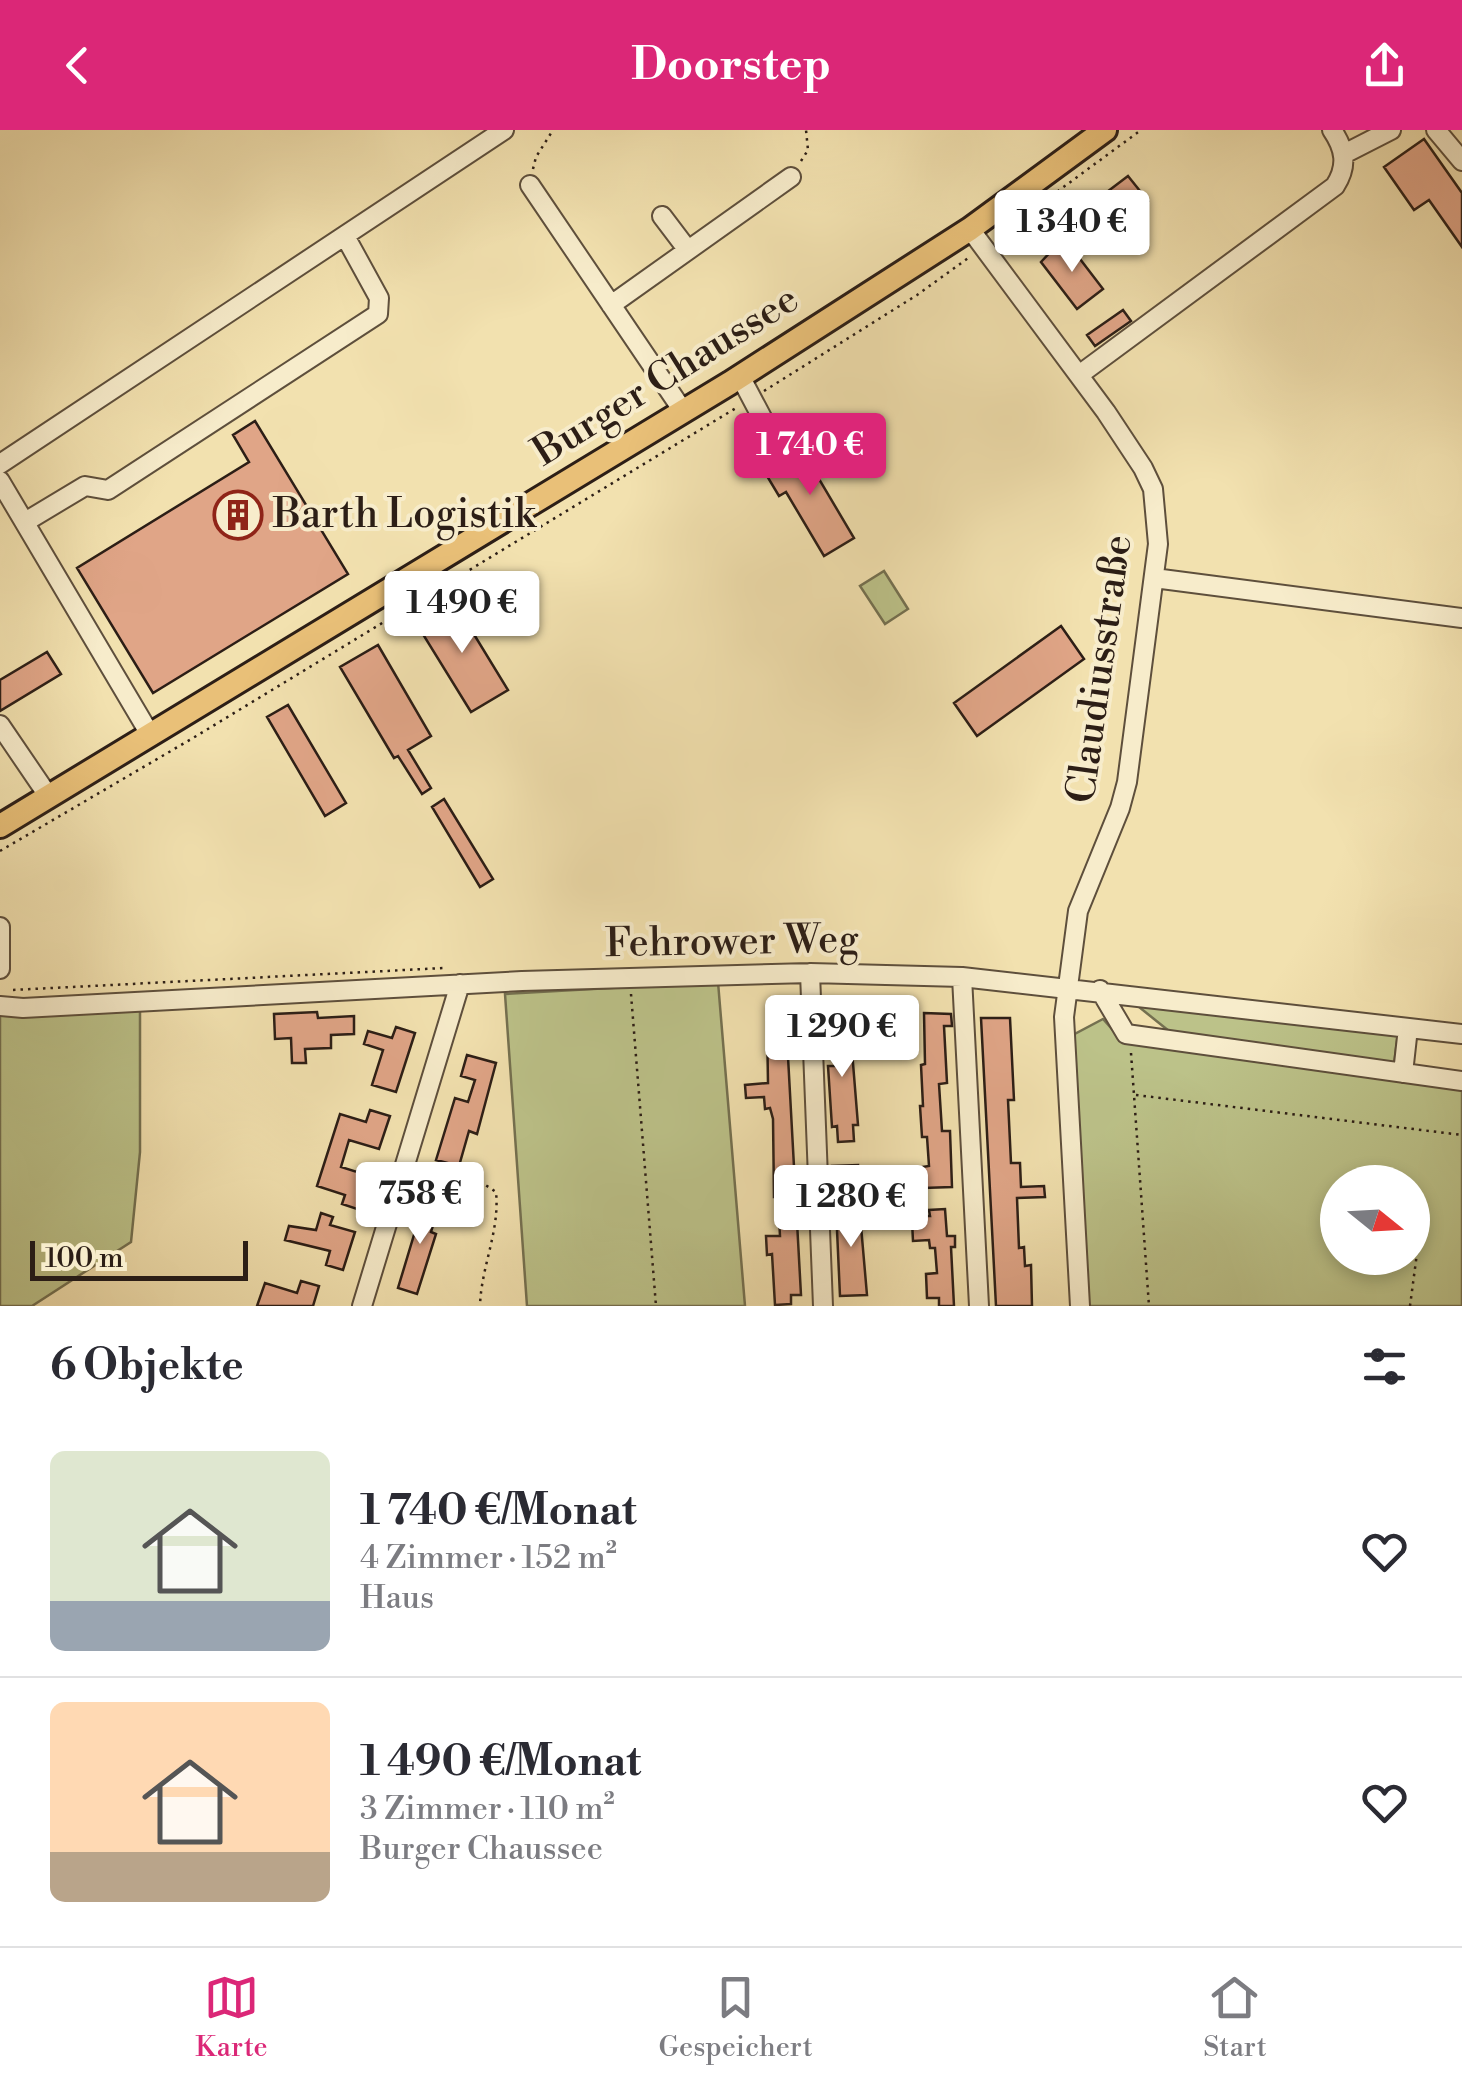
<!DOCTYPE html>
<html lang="de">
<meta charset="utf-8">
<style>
:root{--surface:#fff;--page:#f2f2f3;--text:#2b2b33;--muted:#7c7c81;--line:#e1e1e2;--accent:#db2777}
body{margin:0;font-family:"Libre Bodoni",serif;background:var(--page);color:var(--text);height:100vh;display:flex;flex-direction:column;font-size:38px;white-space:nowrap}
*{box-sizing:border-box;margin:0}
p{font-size:32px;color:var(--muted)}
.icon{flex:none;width:55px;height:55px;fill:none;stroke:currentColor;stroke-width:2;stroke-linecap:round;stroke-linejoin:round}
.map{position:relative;height:1176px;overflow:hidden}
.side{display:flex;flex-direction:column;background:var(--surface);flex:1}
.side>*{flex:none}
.needle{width:65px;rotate:108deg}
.fabs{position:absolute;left:1320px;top:1035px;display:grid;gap:20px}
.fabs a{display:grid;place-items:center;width:110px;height:110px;border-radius:50%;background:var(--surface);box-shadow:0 5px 15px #0003;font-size:50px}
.scale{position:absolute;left:30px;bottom:25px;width:218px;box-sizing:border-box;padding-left:10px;border:5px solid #2c1e16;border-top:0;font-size:28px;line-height:35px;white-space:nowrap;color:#2c1e16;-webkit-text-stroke:8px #f7eccb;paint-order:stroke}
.price{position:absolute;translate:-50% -85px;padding:0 22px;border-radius:10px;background:#fff;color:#222;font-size:32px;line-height:65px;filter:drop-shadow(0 2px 5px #0008)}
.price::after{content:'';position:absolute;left:50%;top:60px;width:30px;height:22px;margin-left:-15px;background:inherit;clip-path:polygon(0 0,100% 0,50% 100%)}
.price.on{background:var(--accent);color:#fff}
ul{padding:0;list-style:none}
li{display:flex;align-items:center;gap:30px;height:250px;padding:0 50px}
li+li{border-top:2px solid var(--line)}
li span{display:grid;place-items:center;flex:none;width:280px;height:200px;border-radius:15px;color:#555}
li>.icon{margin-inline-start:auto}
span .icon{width:120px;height:120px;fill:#fffc;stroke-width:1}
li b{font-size:42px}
h2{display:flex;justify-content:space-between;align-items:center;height:120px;padding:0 50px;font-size:42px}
header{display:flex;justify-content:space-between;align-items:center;height:130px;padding:0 50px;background:var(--accent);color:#fff;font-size:45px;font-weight:800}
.tab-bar{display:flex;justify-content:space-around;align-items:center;height:140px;border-top:2px solid var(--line);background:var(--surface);font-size:28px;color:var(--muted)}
.tab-bar a{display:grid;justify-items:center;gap:5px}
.tab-bar .on{color:var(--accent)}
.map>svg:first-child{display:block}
</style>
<header><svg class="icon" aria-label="back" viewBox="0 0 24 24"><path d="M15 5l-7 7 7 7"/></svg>Doorstep<svg class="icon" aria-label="share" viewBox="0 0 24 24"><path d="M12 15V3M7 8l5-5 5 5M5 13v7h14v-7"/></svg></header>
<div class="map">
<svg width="1462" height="1176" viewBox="0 0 1462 1176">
<rect width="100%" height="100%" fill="#f2e1af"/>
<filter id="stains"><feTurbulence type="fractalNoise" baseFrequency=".002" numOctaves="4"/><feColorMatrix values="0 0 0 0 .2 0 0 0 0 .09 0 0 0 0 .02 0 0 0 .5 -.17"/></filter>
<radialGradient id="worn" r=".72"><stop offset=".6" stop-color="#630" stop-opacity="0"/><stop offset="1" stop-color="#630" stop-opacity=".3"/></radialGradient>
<path fill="#bcc289" stroke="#747050" stroke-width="2.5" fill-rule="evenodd" d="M884 441 908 479 885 494 860 456Z
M718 852 745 1176H527L505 864Z
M1134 873 1398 903 1394 934 1169 901Z
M0 877 140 880V1022L131 1112 32 1176H0Z
M1103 889 1120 908 1462 956V1176H1089L1071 906ZM1338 1052H1412V1128H1338Z"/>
<path fill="#e0a587" stroke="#2c1e16" stroke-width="2.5" d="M1424 9 1462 63V117L1429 70 1414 80 1384 37Z
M1128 46 1148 71 1118 93 1099 68Z
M1067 112 1103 159 1077 179 1041 132 1056 116 1059 121Z
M1123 180 1131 191 1095 216 1087 205Z
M255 291 348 444 153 563 77 438 249 332 233 305Z
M806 315 821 341 816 344 854 408 824 426 786 362 779 366 764 341 779 332 776 328Z
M453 470 508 560 471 582 416 493Z
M1061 496 1084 529 977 606 954 573Z
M378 515 431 606 408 620 431 658 422 664 398 626 394 628 340 537Z
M47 522 61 544 0 581V550Z
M288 575 346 673 325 686 267 587Z
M444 669 493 749 480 757 432 677Z
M317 882 318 888 354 886V904L331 905V918L305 919 306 933H292L291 908 275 909 274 884Z
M924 883 951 884 952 896H944L947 953 939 954 942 1001H950L952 1057 923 1058 922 1037 929 1036 927 1007H922L920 976H923L921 935 925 934Z
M826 885H848L849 921H852L858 995H853L854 1011 838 1012 837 996 832 997 828 936H836V904H826Z
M981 888H1010L1014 970H1008L1011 1033H1020L1021 1057 1044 1056 1045 1067 1017 1068 1019 1118 1024 1117 1025 1136 1031 1135 1032 1176H996Z
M786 890 801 1165H791V1174L775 1175 772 1124 767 1125 766 1106H780L778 1067H774L773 989 770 978 765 979 764 967 746 968 745 955 768 953 767 892Z
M396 897 415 903 396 962 372 955 383 920 364 914 368 901 392 908Z
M467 925 496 933 477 1004 469 1001 459 1036 436 1030 455 968 468 972 475 950 461 946Z
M370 980 390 986 379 1019 349 1010 341 1037 370 1046 360 1080 342 1074 345 1065 317 1056 340 984 366 992Z
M858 1035V1055L833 1056 832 1036Z
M426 1065 441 1070 431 1102 436 1104 417 1164 398 1158Z
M866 1076 867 1096H861L867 1165 840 1166 836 1078Z
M945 1079 947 1106H955V1117H951L954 1176H939V1168H927L926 1144 937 1143 935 1118H930L929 1110 913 1111 912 1091 923 1090V1086H930L929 1080Z
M321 1083 333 1087 330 1095 355 1102 343 1140 326 1135 330 1121 285 1110 289 1096 316 1100Z
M301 1151 319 1156 313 1176H257L265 1153 297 1163Z"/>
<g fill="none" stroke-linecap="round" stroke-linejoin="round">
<g stroke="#5e4f3c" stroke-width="22">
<path id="minor" d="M1436 0 1462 31
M1344 24 1391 0
M530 55 683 281
M662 86 687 119
M970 99 1106 282 1143 338 1153 359 1158 414 1127 652 1120 678 1078 781 1064 887 1080 1176
M611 175 791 47
M1079 245 1335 56C1348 36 1345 19 1332 0
M740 246 777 316
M0 334 504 0
M0 351 151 606
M25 392 85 356 108 360 378 184 379 168 345 106
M1154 448 1462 488
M0 595 49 667
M0 797V839
M810 843 823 1176
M962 847 979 1176
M1100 860 1126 904 1462 951
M0 876 23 878 522 851 810 843 962 847 1462 904
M1403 943 1408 898
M362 1176 460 854"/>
</g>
<g stroke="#2c1e16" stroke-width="28">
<path id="major" d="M0 696 730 253 970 99 1105 0"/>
</g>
<path stroke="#2c1e16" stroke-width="2.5" stroke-dasharray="2.5 5" stroke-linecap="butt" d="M801 31 808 20 806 0
M533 39 536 27 553 0
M997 106 1141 0
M764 261 917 165 971 126
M0 721 193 608 736 278
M13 860 444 838
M631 864 656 1176
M1131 923 1149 1176
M1136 965 1462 1005
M422 1035 484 1054 496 1062C500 1101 481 1137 480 1176
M1410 1176 1419 1108"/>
<use href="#minor" stroke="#f7eccb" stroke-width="18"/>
<use href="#major" stroke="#e9c078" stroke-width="22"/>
</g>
<defs>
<g id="building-ring" transform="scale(2.5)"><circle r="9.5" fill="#f7eccb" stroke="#8f2418" stroke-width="1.5"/><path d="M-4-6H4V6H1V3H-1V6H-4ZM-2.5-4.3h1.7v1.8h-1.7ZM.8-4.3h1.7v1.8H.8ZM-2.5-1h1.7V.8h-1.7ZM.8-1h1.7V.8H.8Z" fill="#8f2418"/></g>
</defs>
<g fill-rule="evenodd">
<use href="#building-ring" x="238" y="385"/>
</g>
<g text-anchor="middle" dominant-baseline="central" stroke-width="8" stroke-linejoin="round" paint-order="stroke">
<g font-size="40" fill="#2c1e16" stroke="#f7eccb">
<text transform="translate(666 246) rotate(-32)">Burger Chaussee</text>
<text transform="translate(1100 539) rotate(-82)">Claudiusstraße</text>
<text transform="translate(732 812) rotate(-1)">Fehrower Weg</text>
</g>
<g font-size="40" fill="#2c1e16" stroke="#f7eccb" text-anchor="start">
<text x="273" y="385">Barth Logistik</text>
</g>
</g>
<rect width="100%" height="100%" filter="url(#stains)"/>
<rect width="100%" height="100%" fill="url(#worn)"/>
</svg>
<div class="fabs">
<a><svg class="needle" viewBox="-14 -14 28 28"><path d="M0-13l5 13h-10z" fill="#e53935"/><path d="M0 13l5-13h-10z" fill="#7c7c81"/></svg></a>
</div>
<div class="scale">100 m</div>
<b class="price" style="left:1072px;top:145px">1 340 €</b>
<b class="price on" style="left:810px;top:368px">1 740 €</b>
<b class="price" style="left:462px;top:526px">1 490 €</b>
<b class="price" style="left:842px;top:950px">1 290 €</b>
<b class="price" style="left:420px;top:1117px">758 €</b>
<b class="price" style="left:851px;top:1120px">1 280 €</b>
</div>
<section class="side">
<h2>6 Objekte<svg class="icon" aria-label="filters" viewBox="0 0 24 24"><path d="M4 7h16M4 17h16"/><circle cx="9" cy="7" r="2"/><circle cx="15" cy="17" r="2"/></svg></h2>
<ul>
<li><span style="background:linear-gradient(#dfe7d0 75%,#9aa5b1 0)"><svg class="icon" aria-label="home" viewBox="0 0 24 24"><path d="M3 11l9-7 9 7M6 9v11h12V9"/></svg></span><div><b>1 740 €/Monat</b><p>4 Zimmer · 152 m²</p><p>Haus</p></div><svg class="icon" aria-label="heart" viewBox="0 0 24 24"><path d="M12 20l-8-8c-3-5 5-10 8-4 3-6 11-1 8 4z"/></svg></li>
<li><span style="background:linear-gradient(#ffd9b3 75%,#b9a48a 0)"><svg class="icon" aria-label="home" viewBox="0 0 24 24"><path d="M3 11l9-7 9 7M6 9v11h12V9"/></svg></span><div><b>1 490 €/Monat</b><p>3 Zimmer · 110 m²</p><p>Burger Chaussee</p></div><svg class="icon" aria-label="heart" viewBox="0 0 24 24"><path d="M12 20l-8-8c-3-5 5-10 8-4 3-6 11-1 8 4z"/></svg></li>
</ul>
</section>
<nav class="tab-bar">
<a class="on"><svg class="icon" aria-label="map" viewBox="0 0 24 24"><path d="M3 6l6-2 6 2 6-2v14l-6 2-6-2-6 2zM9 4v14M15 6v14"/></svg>Karte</a>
<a><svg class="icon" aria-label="saved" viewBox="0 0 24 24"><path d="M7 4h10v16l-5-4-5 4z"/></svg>Gespeichert</a>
<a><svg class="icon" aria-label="home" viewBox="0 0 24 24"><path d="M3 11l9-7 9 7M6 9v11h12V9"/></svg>Start</a>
</nav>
